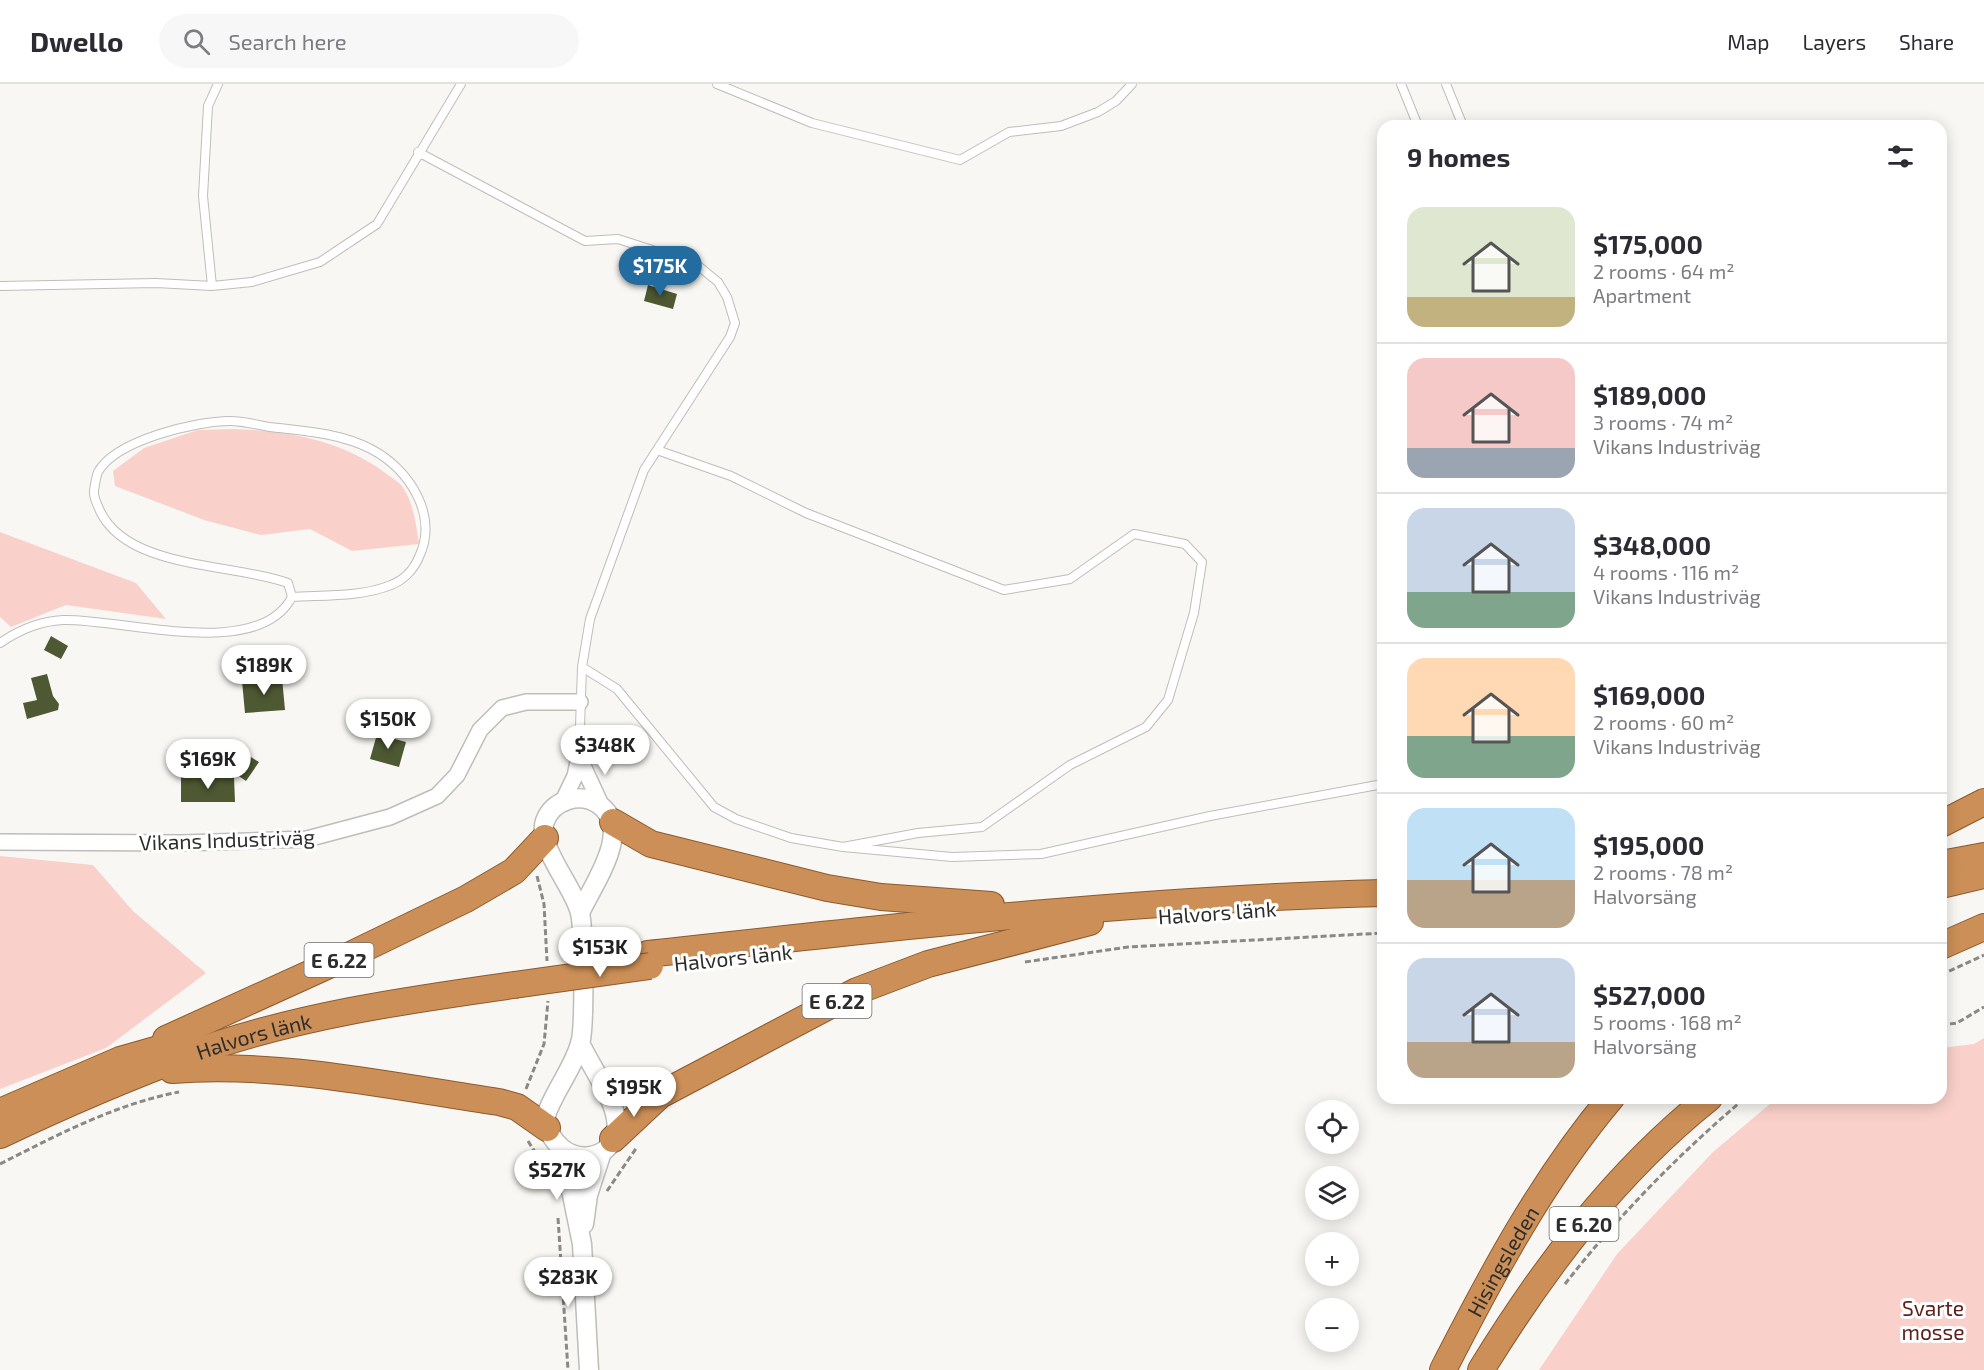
<!DOCTYPE html>
<meta charset="utf-8">
<style>
:root{--surface:#fff;--page:#f7f7f7;--text:#2b2b33;--muted:#7c7c81;--line:#e1e1e2;--accent:#226c9f}
body{margin:0;font-family:"Exo 2",sans-serif;background:var(--page);color:var(--text);height:100vh;display:flex;flex-direction:column;font-size:22px;white-space:nowrap}
*{box-sizing:border-box;margin:0}
p{font-size:20px;color:var(--muted)}
.icon{flex:none;width:33px;height:33px;fill:none;stroke:currentColor;stroke-width:2;stroke-linecap:round;stroke-linejoin:round}
.map{position:relative;flex:1;overflow:hidden}
.details{position:absolute;left:1377px;top:36px;width:570px;height:984px;display:flex;flex-direction:column;background:var(--surface);border-radius:18px;box-shadow:0 3px 15px #0003}
.details>*{flex:none}
.buttons{position:absolute;left:1305px;top:1016px;display:grid;gap:12px}
.buttons a{display:grid;place-items:center;width:54px;height:54px;border-radius:50%;background:var(--surface);box-shadow:0 3px 15px #0003;font-size:30px}
.price{position:absolute;translate:-50% -51px;padding:0 14px;border-radius:21px;background:#fff;color:#222;font-size:20px;line-height:39px;filter:drop-shadow(0 2px 3px #0008)}
.price::after{content:'';position:absolute;left:50%;top:36px;width:18px;height:14px;margin-left:-9px;background:inherit;clip-path:polygon(0 0,100% 0,50% 100%)}
.price.active{background:var(--accent);color:#fff}
ul{padding:0;list-style:none}
li{display:flex;align-items:center;gap:18px;height:150px;padding:0 30px}
li+li{border-top:2px solid var(--line)}
li span{display:grid;place-items:center;flex:none;width:168px;height:120px;border-radius:18px;color:#555}
li>.icon{margin-inline-start:auto}
span .icon{width:72px;height:72px;fill:#fffc;stroke-width:1}
li b{font-size:26px}
h2{display:flex;justify-content:space-between;align-items:center;height:72px;padding:0 30px;font-size:26px}
header{display:flex;align-items:center;gap:36px;box-sizing:border-box;height:84px;padding:0 30px;background:var(--surface);border-bottom:2px solid var(--line)}
header strong{font-size:28px}
nav{display:flex;gap:33px;margin-inline-start:auto;font-size:21px}
.search{width:420px;height:54px;background:var(--page);display:flex;align-items:center;gap:15px;box-sizing:border-box;padding:0 21px;border-radius:33px;color:var(--muted);font-size:22px}
.map>svg:first-child{display:block}
</style>
<header>
<strong>Dwello</strong>
<div class="search"><svg class="icon" aria-label="search" viewBox="0 0 24 24"><circle cx="10" cy="10" r="6"/><path d="M15 15l6 6"/></svg>Search here</div>
<nav><a>Map</a><a>Layers</a><a>Share</a></nav>
</header>
<div class="map">
<svg width="1984" height="1286" viewBox="0 0 1984 1286">
<rect width="100%" height="100%" fill="#f8f7f3"/>
<path fill="#fad1ca" d="M234 345C288 347 340 356 384 388 389 392 398 397 402 402 414 419 416 441 419 460L352 467 310 445 261 451 204 436 115 402 113 387 144 364 198 346Z
M0 448 136 499 166 535 66 521 11 543 0 533Z
M0 772 93 781 133 827 206 889 106 964 0 1005Z
M1984 954V1286H1539L1617 1170 1713 1068 1777 1014H1941V964L1974 960Z"/>
<path fill="#4e5832" d="M648 201 677 210 673 225 644 217Z
M51 552 68 562 61 575 44 566Z
M47 590 53 612 59 620 58 626 27 635 23 619 37 616 31 594Z
M282 594 285 626 245 629 242 597Z
M377 650 406 658 399 683 370 675Z
M246 670 259 678 246 697 233 688Z
M181 693H234L235 718H181Z"/>
<g fill="none" stroke-linecap="round" stroke-linejoin="round">
<g stroke="#bebdba" stroke-width="10">
<path id="service" d="M717 0 812 39 960 76 1009 48 1061 42 1098 28 1116 17 1132 0
M1401 0 1418 42
M1446 0 1463 42
M418 68 585 157 618 155 696 180 718 198 727 213 735 239 730 253 644 386 590 535 582 583 579 673
M0 202 156 199 212 202 252 198 320 178 377 140 461 0
M212 202 203 112 208 22 218 0
M657 366 731 392 806 429 1004 506 1070 495 1134 450 1185 460 1202 478 1194 529 1168 616 1146 643 1070 681 982 743 918 749 843 763
M0 559C19 546 40 537 63 536 122 534 258 578 292 513L288 499C234 479 128 486 100 427 97 419 93 414 94 406 95 401 96 393 98 388 116 356 196 337 230 337 243 337 257 341 270 343 304 347 340 349 371 365 409 385 439 431 419 473 414 485 404 496 391 501 362 513 323 511 292 513
M582 583 617 605 714 723 736 735 791 754 843 763 952 773 1041 770 1210 732 1383 700"/>
</g>
<g stroke="#bebdba" stroke-width="18">
<path id="minor" d="M579 673 602 723
M562 719 575 692 579 673
M0 758 182 759 307 755 390 733 437 712 457 691 480 646 502 624 526 618H580"/>
</g>
<g stroke="#bebdba" stroke-width="21">
<path id="tertiary" d="M580 829C593 800 635 744 598 720 580 708 553 716 545 737 536 762 574 803 580 829 584 847 585 944 580 960 572 987 553 1008 545 1034 556 1090 623 1080 616 1035 613 1012 590 981 580 959
M563 1067 582 1160 589 1286
M584 1140 588 1111 602 1068"/>
</g>
<g stroke="#8c5a2d" stroke-width="28">
<g id="trunk">
<path d="M613 738 651 760 827 804 881 813 991 821"/>
<path d="M1941 740 1984 718"/>
<path d="M1941 780 1984 772"/>
<path d="M1941 801 1984 791"/>
<path d="M1941 862 1984 843"/>
<path d="M648 870C893 843 1137 815 1383 809"/>
<path d="M166 955 340 876 466 815 514 787 545 754"/>
<path d="M172 986C278 977 394 1003 499 1018L517 1023 547 1044"/>
<path d="M0 1028 120 976 187 957"/>
<path id="s1" d="M0 1051C63 1021 128 993 193 969 295 932 407 916 514 901"/>
<path d="M613 1055 660 1011 857 907 928 880 1090 838"/>
<path id="s2" d="M1443 1286C1491 1192 1542 1096 1611 1014"/>
<path d="M1481 1286C1543 1185 1616 1088 1709 1014"/>
</g>
</g>
<path stroke="#8a8987" stroke-width="3" stroke-dasharray="6 3" stroke-linecap="butt" d="M537 792 544 820 547 877
M1025 878 1128 863 1383 849
M1941 891 1984 871
M1941 941 1957 939 1984 923
M526 1005 544 960 548 917
M528 1057 550 1092
M0 1080C57 1051 116 1020 179 1008
M607 1107 637 1063
M558 1134 568 1286
M1565 1200C1618 1132 1679 1070 1745 1014"/>
<use href="#service" stroke="#fff" stroke-width="8"/>
<use href="#minor" stroke="#fff" stroke-width="15"/>
<use href="#tertiary" stroke="#fff" stroke-width="18"/>
<use href="#trunk" stroke="#cc8f57" stroke-width="26"/>
<g stroke="#8c5a2d" stroke-width="28" stroke-linecap="butt">
<path id="trunk-bridge" d="M514 901 650 882"/>
</g>
<use href="#trunk-bridge" stroke="#cc8f57" stroke-width="26"/>
</g>
<g text-anchor="middle" dominant-baseline="central" stroke-width="6" stroke-linejoin="round" paint-order="stroke">
<g fill="#fff" stroke="#6c6c6b" stroke-width="1.5">
<rect x="304.5" y="859" width="69" height="34" rx="4.5"/>
<rect x="802.5" y="900" width="69" height="34" rx="4.5"/>
<rect x="1549.5" y="1123" width="69" height="34" rx="4.5"/>
</g>
<g font-size="20" font-weight="bold" fill="#2d2d2c">
<text x="339" y="876">E 6.22</text>
<text x="837" y="917">E 6.22</text>
<text x="1584" y="1140">E 6.20</text>
</g>
<g font-size="21" fill="#2d2d2c" stroke="#fff">
<text transform="translate(227 755) rotate(-2)">Vikans Industriväg</text>
<text transform="translate(1217 828) rotate(-4)">Halvors länk</text>
<text transform="translate(733 873) rotate(-6)">Halvors länk</text>
<text stroke="none"><textPath href="#s1" startOffset="273">Halvors länk</textPath></text>
<text stroke="none"><textPath href="#s2" startOffset="124">Hisingsleden</textPath></text>
</g>
<g font-size="21" fill="#5d211b" stroke="#fff">
<text x="1933" y="1223">Svarte<tspan x="1933" dy="24">mosse</tspan></text>
</g>
</g>
</svg>
<div class="buttons">
<a><svg class="icon" aria-label="locate" viewBox="0 0 24 24"><circle cx="12" cy="12" r="6"/><path d="M12 2v4M12 18v4M2 12h4M18 12h4"/></svg></a>
<a><svg class="icon" aria-label="layers" viewBox="0 0 24 24"><path d="M12 4l9 5-9 5-9-5zM3 14l9 5 9-5"/></svg></a>
<a>+</a>
<a>−</a>
</div>
<b class="price active" style="left:660px;top:213px">$175K</b>
<b class="price" style="left:264px;top:612px">$189K</b>
<b class="price" style="left:388px;top:666px">$150K</b>
<b class="price" style="left:605px;top:692px">$348K</b>
<b class="price" style="left:208px;top:706px">$169K</b>
<b class="price" style="left:600px;top:894px">$153K</b>
<b class="price" style="left:634px;top:1034px">$195K</b>
<b class="price" style="left:557px;top:1117px">$527K</b>
<b class="price" style="left:568px;top:1224px">$283K</b>
<section class="details">
<h2>9 homes<svg class="icon" aria-label="filters" viewBox="0 0 24 24"><path d="M4 7h16M4 17h16"/><circle cx="9" cy="7" r="2"/><circle cx="15" cy="17" r="2"/></svg></h2>
<ul>
<li><span style="background:linear-gradient(#dfe7d0 75%,#c2b280 0)"><svg class="icon" aria-label="home" viewBox="0 0 24 24"><path d="M3 11l9-7 9 7M6 9v11h12V9"/></svg></span><div><b>$175,000</b><p>2 rooms · 64 m²</p><p>Apartment</p></div></li>
<li><span style="background:linear-gradient(#f6c9c9 75%,#9aa5b1 0)"><svg class="icon" aria-label="home" viewBox="0 0 24 24"><path d="M3 11l9-7 9 7M6 9v11h12V9"/></svg></span><div><b>$189,000</b><p>3 rooms · 74 m²</p><p>Vikans Industriväg</p></div></li>
<li><span style="background:linear-gradient(#c9d6e8 70%,#7fa58c 0)"><svg class="icon" aria-label="home" viewBox="0 0 24 24"><path d="M3 11l9-7 9 7M6 9v11h12V9"/></svg></span><div><b>$348,000</b><p>4 rooms · 116 m²</p><p>Vikans Industriväg</p></div></li>
<li><span style="background:linear-gradient(#ffd9b3 65%,#7fa58c 0)"><svg class="icon" aria-label="home" viewBox="0 0 24 24"><path d="M3 11l9-7 9 7M6 9v11h12V9"/></svg></span><div><b>$169,000</b><p>2 rooms · 60 m²</p><p>Vikans Industriväg</p></div></li>
<li><span style="background:linear-gradient(#bfe0f5 60%,#b9a48a 0)"><svg class="icon" aria-label="home" viewBox="0 0 24 24"><path d="M3 11l9-7 9 7M6 9v11h12V9"/></svg></span><div><b>$195,000</b><p>2 rooms · 78 m²</p><p>Halvorsäng</p></div></li>
<li><span style="background:linear-gradient(#c9d6e8 70%,#b9a48a 0)"><svg class="icon" aria-label="home" viewBox="0 0 24 24"><path d="M3 11l9-7 9 7M6 9v11h12V9"/></svg></span><div><b>$527,000</b><p>5 rooms · 168 m²</p><p>Halvorsäng</p></div></li>
</ul>
</section>
</div>
